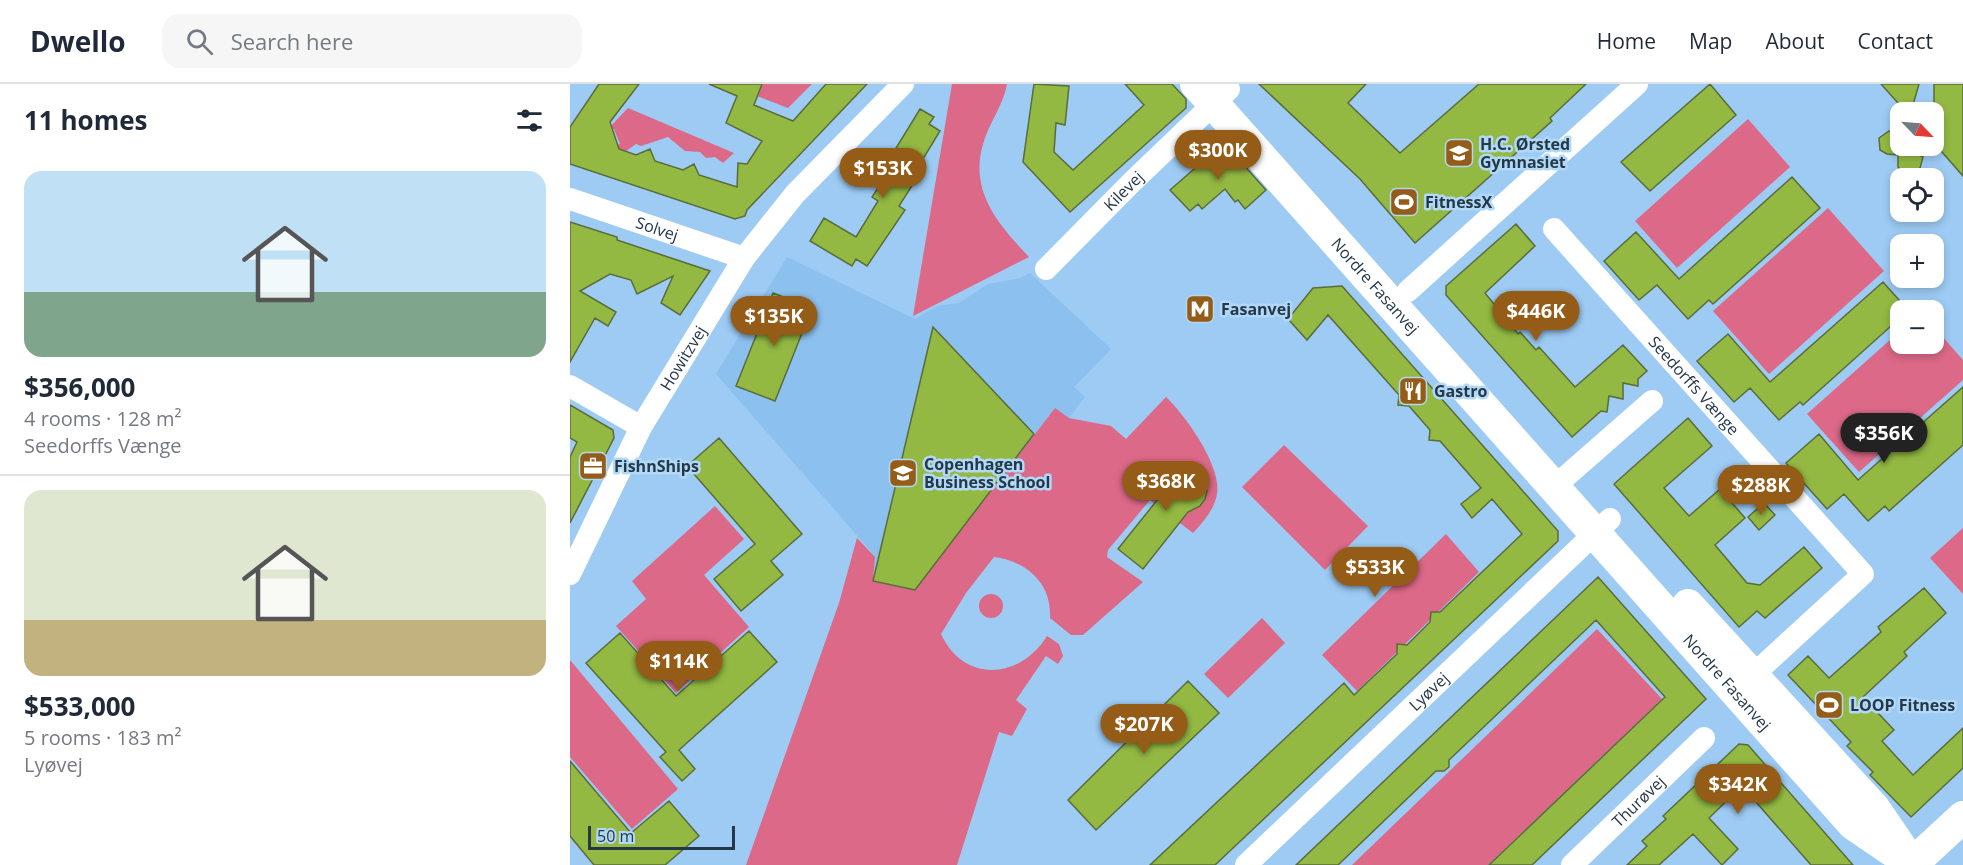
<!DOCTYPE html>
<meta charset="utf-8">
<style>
:root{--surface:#fff;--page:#f6f6f7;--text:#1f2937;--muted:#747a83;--line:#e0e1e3;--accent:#955c17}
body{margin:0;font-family:"Open Sans",sans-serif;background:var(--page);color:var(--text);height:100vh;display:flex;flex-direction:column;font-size:22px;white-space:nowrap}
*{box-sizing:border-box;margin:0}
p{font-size:20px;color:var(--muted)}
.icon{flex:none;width:33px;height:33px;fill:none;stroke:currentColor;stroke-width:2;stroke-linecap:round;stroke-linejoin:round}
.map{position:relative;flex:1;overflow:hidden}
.drawer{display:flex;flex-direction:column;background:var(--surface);width:570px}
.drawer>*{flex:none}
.needle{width:39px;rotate:115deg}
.controls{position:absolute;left:1320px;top:18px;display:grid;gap:12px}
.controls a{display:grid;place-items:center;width:54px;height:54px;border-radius:12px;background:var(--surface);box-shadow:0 3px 9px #0003;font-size:30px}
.scale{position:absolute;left:18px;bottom:15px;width:147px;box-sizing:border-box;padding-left:6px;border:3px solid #253848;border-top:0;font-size:16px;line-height:21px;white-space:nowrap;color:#253848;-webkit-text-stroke:4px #b2d8f8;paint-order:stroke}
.price{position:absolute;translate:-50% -51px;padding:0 14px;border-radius:21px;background:var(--accent);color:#fff;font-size:20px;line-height:39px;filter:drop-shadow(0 2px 3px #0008)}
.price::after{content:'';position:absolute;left:50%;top:36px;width:18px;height:14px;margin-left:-9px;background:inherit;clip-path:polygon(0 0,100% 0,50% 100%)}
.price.on{background:#222;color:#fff}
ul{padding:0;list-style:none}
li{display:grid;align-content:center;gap:12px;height:318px;padding:0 24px}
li+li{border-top:2px solid var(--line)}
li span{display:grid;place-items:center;height:186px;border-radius:18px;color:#555}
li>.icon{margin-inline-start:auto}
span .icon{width:108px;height:108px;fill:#fffc;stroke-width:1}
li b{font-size:26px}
h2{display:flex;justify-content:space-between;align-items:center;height:72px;padding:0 24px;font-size:26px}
header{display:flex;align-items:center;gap:36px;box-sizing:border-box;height:84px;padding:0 30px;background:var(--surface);border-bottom:2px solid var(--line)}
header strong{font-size:28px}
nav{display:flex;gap:33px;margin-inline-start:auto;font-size:21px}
.search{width:420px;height:54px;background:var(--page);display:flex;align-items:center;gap:15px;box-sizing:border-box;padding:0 21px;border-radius:18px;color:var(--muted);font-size:22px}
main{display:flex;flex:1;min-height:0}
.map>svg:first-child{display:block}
</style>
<header>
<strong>Dwello</strong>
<div class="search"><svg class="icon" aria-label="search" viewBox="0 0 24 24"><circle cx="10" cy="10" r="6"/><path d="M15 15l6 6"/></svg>Search here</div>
<nav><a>Home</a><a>Map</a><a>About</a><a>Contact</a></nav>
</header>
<main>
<section class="drawer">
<h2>11 homes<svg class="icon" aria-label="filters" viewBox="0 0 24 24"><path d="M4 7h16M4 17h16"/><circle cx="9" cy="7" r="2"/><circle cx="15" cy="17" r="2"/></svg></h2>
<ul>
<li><span style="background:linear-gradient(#bfe0f5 65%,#7fa58c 0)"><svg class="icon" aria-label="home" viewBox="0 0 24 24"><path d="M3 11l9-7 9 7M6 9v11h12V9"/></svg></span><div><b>$356,000</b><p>4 rooms · 128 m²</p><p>Seedorffs Vænge</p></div></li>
<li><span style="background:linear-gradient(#dfe7d0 70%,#c2b280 0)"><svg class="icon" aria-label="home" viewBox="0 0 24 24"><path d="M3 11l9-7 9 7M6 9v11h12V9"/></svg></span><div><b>$533,000</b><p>5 rooms · 183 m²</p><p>Lyøvej</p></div></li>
</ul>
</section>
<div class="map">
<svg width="1393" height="781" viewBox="0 0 1393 781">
<rect width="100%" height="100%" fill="#9dcbf4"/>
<path fill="#8cc0ee" d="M217 173 345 235 367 222 389 219 418 200 450 194 460 189 541 265 504 303 515 313 499 334 485 324 345 506 303 497 305 472 146 290Z"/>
<path fill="#dc6987" d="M192 0H242L218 24 187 12Z
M382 0H437C433 22 419 39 413 60 399 108 429 141 459 173L343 232Z
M58 24 164 69 153 79 145 73 136 74 130 68 115 67 98 53 71 62 66 60 55 68 43 63 50 60 44 45H38Z
M1178 35 1220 83 1107 184 1065 137Z
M1258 124 1314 187 1199 290 1143 227Z
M1364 243 1393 276V296L1289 388 1237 330 1330 247V260H1364Z
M596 313C615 331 652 382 647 410 644 426 634 437 623 449L580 416 538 466 537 473 573 498 513 551H501L480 534C482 499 456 477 424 473L396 509 371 550C394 600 451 595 477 552L489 560 493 572 488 580 476 572 446 616 457 625 442 652 429 648 387 781H176L269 519 287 454 305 473 303 497 345 506 485 324 499 334 541 342 556 355Z
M714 361 798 442 755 486 672 403Z
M145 422 174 455 134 491 179 543 106 609 46 542 76 515 62 497Z
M1393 444V510L1360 474Z
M876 450 909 488 787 607 752 571Z
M409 522a12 12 0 1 1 24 0a12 12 0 1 1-24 0Z
M692 534 715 559 658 614 634 590Z
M1027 545 1092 615 918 781H782Z
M0 576 108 705 62 745 0 673Z"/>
<path fill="#93b942" stroke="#5a6c3a" stroke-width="1.5" d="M29 0H69L40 38 49 65 66 71 80 65 85 77 113 86 124 80 129 91 167 103 168 79 177 80 192 57 156 39 167 12 139 0H192L184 21 223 37 256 0H297L177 126 175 132 165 135 0 80V43Z
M464 0 499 2 495 41 486 39 484 68 503 86 574 21 555 0H602L616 15V24L500 128 453 78Z
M689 0H796L778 19 830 69 909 0H1016L980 34 982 37 845 159 790 95Z
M1140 0 1166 31 1080 107 1051 78Z
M1311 0H1349L1341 28H1336Z
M1364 0H1393V92L1364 59Z
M350 25 364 33 359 40 370 47 348 83 352 86 329 122 335 126 297 182 286 175 282 182 240 157 254 134 286 153 308 117 302 113 326 77 320 74Z
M1319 47 1325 48 1330 52 1331 63 1353 73 1350 84 1345 90 1333 89 1328 83V71L1317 70 1310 66 1309 54Z
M654 59 696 106 675 125 668 116 665 118 655 105 632 125 628 120 620 127 600 106Z
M1222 93 1250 124 1143 220 1139 216 1118 235 1087 201 1069 216 1034 177 1066 148 1109 195Z
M0 138 47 153V156L140 187 110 231 91 219 103 192 67 210 61 196 40 190 10 207 46 228 38 242 25 234 0 278Z
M946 140 965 162 915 209 948 250 950 248 966 266 969 263 1005 303 1053 261 1077 287 1068 295V302L1053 299V315L1039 312 1037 328 1031 327 1002 353 876 211V202Z
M1313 198 1338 226H1330V234L1233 321 1230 318 1209 336 1180 304 1164 318 1127 277 1158 250 1200 298Z
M772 202 988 447V457L645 781H580L774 599 784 611 827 570V560L837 561 860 538 861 528H870L952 450 922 415 902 434 891 420 911 404 870 357 859 356 860 346 839 322 828 321 829 311 758 231 737 256 718 235 743 204Z
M203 209 242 224 205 317 166 302Z
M363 243 464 350 345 506 303 497Z
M1393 303V361L1319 427 1315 422 1298 437 1274 410 1257 425 1216 379 1249 350 1288 396Z
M0 321 43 346 44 354 0 439V373L7 358 0 354Z
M1118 334 1142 362 1094 404 1119 432 1150 405 1175 434 1145 461 1177 499 1190 501 1234 463 1252 484 1195 534 1187 527 1169 543 1044 400Z
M149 354 232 450 201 477 213 491 171 527 144 495 185 460 117 382Z
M612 379 620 380 633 390 637 407 635 415 630 422 618 428 573 485 548 465 588 415 590 392 596 385Z
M1194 419 1205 431 1189 446 1178 433Z
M1028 493 1136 615 962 781H919L1095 613 1026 536 879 676V683L874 687H866L768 781H726Z
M1354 504 1376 529 1334 568 1337 572 1293 613 1324 646 1312 657 1343 691 1393 644V684L1341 733 1300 691 1303 688 1277 662 1281 658 1218 591 1238 572 1259 594 1311 548 1308 543Z
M179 547 207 578 109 666 125 685 112 697 90 673 96 668 16 579 50 549 106 612Z
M618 597 649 629 526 746 498 716Z
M1169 660 1178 661 1283 781H1241L1172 702 1139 734 1168 765 1152 781 1123 750 1089 781H1057L1077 762 1072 757 1096 735 1093 732Z
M0 677 61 749 99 717 129 752 95 781H24L0 752Z"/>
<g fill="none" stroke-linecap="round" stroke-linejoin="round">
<g stroke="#fff" stroke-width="22">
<path id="s1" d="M0 115 174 174"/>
<path id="s2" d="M984 145 1293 490 1171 602"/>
<path id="s3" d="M476 185 561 99 659 5"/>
<path d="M838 207 1067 0"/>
<path d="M0 302 71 343"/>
<path d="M985 402 1082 317"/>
<path id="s4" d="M0 490 71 343 174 174 225 110 333 0"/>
<path id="s5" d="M676 781 1040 435"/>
<path id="s6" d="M1002 781 1134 654"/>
</g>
<g stroke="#fff" stroke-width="32">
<path id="s7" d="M626 0 1283 740 1342 780"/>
<path d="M1118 521 1304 724 1332 765"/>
<path d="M1341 781 1393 733"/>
</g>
</g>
<defs>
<g id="university-square" transform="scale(1.5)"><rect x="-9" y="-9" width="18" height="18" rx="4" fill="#955c17" stroke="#b2d8f8"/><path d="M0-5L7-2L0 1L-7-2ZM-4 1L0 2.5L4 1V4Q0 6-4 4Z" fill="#fff"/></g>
<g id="stadium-square" transform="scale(1.5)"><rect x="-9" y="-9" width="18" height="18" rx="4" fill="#955c17" stroke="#b2d8f8"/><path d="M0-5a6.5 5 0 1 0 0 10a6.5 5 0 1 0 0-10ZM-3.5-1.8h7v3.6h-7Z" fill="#fff"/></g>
<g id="metro-square" transform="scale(1.5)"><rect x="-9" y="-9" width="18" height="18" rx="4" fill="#955c17" stroke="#b2d8f8"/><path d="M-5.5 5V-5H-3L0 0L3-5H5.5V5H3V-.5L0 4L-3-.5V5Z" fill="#fff"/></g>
<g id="restaurant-square" transform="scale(1.5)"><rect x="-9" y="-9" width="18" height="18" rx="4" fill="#955c17" stroke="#b2d8f8"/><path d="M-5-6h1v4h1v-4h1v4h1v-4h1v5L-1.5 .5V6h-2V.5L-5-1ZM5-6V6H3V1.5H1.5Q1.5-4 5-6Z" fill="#fff"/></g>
<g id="office-square" transform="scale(1.5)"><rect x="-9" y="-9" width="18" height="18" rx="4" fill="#955c17" stroke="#b2d8f8"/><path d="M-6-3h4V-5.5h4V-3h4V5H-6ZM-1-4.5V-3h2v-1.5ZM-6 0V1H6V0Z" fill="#fff"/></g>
</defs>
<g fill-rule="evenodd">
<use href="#university-square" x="889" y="69"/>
<use href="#stadium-square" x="834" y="118"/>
<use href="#metro-square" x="630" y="225"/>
<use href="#restaurant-square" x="843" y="307"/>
<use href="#office-square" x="23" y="382"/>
<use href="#university-square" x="333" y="389"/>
<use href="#stadium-square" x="1259" y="621"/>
</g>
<g text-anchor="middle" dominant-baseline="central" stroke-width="5" stroke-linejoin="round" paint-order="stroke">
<g font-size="16" font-weight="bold" fill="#253848" stroke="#b2d8f8" text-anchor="start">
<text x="910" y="60">H.C. Ørsted<tspan x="910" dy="18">Gymnasiet</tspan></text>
<text x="855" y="118">FitnessX</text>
<text x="651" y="225">Fasanvej</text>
<text x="864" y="307">Gastro</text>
<text x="354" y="380">Copenhagen<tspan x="354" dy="18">Business School</tspan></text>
<text x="44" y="382">FishnShips</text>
<text x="1280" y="621">LOOP Fitness</text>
</g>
<g font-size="16" fill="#253848" stroke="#b2d8f8">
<text stroke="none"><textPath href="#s3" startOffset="110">Kilevej</textPath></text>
<text stroke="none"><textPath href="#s1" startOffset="92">Solvej</textPath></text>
<text stroke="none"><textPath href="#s7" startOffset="270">Nordre Fasanvej</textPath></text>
<text stroke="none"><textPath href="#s4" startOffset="244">Howitzvej</textPath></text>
<text stroke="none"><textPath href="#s2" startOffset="210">Seedorffs Vænge</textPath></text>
<text stroke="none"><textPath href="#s7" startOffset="800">Nordre Fasanvej</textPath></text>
<text stroke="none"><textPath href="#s5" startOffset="252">Lyøvej</textPath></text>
<text stroke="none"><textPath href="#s6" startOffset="92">Thurøvej</textPath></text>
</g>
</g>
</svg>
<div class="controls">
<a><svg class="needle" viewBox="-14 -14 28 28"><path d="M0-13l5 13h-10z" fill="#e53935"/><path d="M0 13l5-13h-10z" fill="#747a83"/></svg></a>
<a><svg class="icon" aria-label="locate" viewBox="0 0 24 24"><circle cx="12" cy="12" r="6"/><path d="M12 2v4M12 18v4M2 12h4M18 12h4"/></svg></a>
<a>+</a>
<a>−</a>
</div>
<div class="scale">50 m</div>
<b class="price" style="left:648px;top:97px">$300K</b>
<b class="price" style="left:313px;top:115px">$153K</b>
<b class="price" style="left:966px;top:258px">$446K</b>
<b class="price" style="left:204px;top:263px">$135K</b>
<b class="price on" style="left:1314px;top:380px">$356K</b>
<b class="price" style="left:596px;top:428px">$368K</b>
<b class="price" style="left:1191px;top:432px">$288K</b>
<b class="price" style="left:805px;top:514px">$533K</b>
<b class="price" style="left:109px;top:608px">$114K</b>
<b class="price" style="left:574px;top:671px">$207K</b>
<b class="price" style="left:1168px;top:731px">$342K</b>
</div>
</main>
